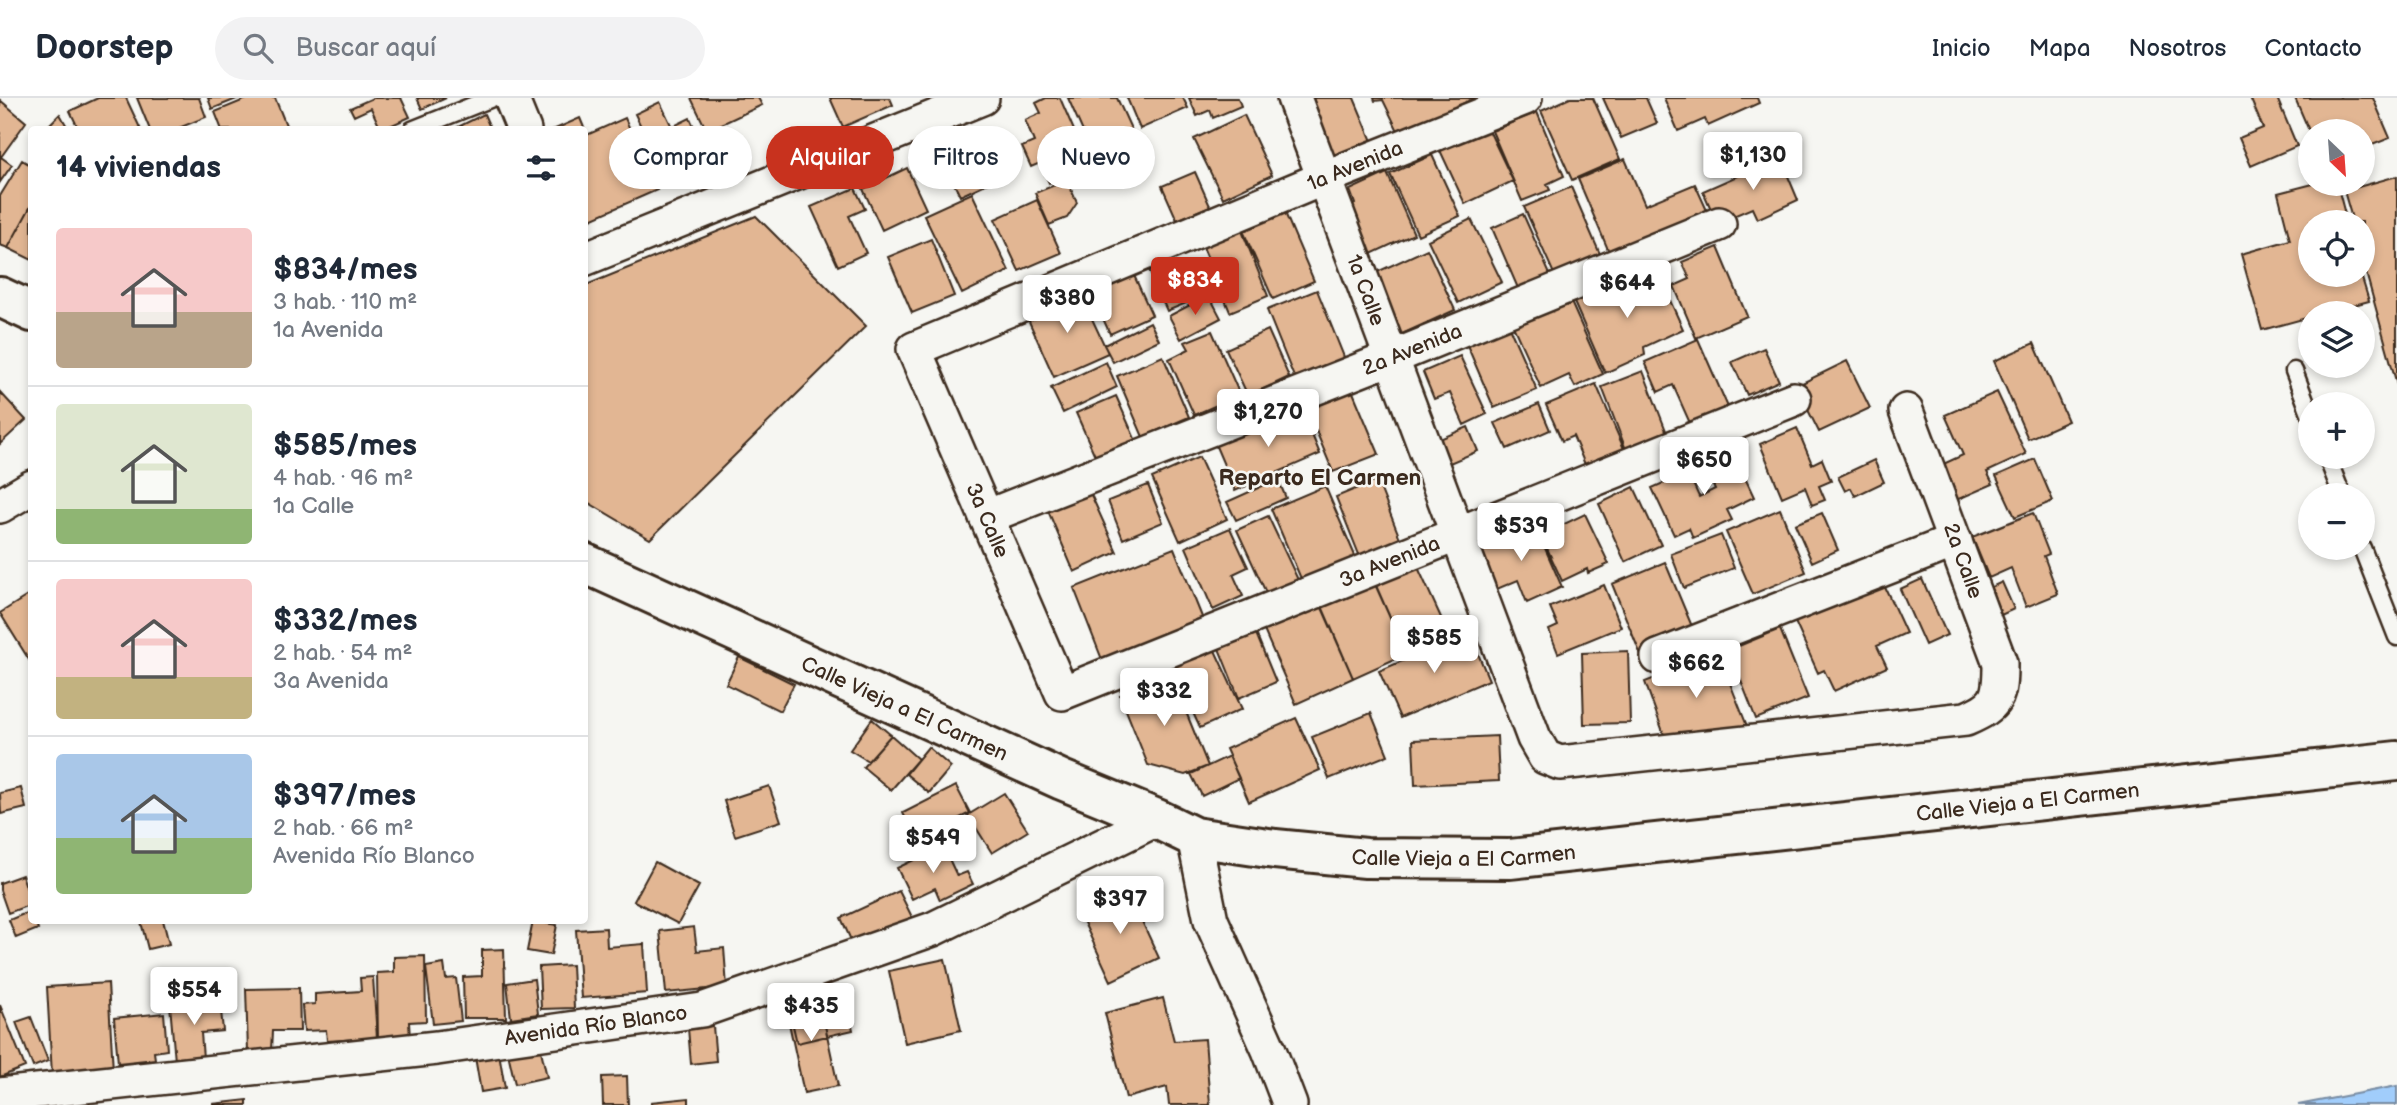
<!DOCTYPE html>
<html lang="es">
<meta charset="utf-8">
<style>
:root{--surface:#fff;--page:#f2f2f3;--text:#1f2937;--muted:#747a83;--line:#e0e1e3;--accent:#c8321e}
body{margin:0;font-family:"Balsamiq Sans",sans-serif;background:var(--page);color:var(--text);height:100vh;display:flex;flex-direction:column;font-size:26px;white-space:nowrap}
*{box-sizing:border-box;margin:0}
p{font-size:23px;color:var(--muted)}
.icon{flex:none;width:38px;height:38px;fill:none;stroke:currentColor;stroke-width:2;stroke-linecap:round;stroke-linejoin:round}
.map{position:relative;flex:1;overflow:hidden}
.side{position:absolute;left:28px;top:28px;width:560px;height:798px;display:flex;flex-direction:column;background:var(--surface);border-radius:7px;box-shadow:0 4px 10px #0003}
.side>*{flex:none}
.banner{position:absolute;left:609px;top:28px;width:665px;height:63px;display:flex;gap:14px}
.needle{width:46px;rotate:155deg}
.controls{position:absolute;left:2298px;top:21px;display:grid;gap:14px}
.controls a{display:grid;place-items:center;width:77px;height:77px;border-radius:50%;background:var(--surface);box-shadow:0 4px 10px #0003;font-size:35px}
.price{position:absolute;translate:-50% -60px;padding:0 16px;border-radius:7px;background:#fff;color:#222;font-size:23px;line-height:46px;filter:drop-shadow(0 2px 4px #0008)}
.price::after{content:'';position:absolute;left:50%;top:42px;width:21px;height:16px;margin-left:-10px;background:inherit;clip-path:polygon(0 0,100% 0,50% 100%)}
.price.selected{background:var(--accent);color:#fff}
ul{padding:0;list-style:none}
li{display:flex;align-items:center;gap:21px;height:175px;padding:0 28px}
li+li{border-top:2px solid var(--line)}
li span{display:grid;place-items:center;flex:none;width:196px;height:140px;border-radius:7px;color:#555}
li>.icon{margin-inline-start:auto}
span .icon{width:84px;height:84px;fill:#fffc;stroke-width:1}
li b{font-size:30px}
h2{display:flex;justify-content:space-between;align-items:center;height:84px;padding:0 28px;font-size:30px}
.tag{padding:0 24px;border-radius:32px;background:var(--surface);box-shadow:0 4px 10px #0003;font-size:24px;line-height:63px}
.tag.selected{background:var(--accent);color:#fff}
header{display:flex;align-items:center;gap:42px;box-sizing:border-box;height:98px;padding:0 35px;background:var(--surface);border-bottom:2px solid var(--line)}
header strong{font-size:33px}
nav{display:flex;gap:38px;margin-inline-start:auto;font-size:24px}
.search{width:490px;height:63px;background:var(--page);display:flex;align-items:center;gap:18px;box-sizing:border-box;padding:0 24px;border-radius:38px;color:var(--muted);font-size:26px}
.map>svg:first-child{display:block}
</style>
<header>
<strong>Doorstep</strong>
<div class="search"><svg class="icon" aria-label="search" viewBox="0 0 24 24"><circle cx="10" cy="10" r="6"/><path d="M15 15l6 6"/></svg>Buscar aquí</div>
<nav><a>Inicio</a><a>Mapa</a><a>Nosotros</a><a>Contacto</a></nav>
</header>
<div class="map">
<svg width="2397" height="1007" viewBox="0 0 2397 1007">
<rect width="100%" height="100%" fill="#f6f6f2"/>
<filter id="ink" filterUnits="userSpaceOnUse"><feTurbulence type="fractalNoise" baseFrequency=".0143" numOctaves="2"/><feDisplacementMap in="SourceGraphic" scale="14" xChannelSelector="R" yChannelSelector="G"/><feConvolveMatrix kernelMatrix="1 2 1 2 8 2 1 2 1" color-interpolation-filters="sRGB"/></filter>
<g filter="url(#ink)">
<path fill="#a1cdfb" stroke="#788ca3" stroke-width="2" d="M2397 988V1007H2298Z"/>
<path fill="#e2b693" stroke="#3b2a1e" stroke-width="2" d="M98 0H126L141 32H79L70 13Z
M137 0H199L206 19 174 32H150Z
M208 0H239L212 11Z
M249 0H275L288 32H222L215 14Z
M373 0H401L410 19 381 32 371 10 354 18 350 10Z
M417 0H446L422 11Z
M691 0H758L762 7 707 33Z
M830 0H890L893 7 843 29Z
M1046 0H1060L1089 67 1049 85 1040 65 1031 69 1022 49 1034 44 1025 22 1041 15 1036 5Z
M1068 0H1117L1132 33 1091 52Z
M1127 0H1183L1188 10 1140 31Z
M1189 0H1238L1241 8 1213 20 1210 12 1197 18Z
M1295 0H1354L1372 43 1321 64Z
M1374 0H1475L1399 35 1383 2 1375 3Z
M1570 0H1593L1620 61 1572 82 1541 13Z
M1603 0H1646L1657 25 1621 40Z
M1664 0H1757L1759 5 1708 28 1705 21 1678 33Z
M2255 0H2277L2297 48 2251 68 2239 40 2263 30 2251 2Z
M2295 0H2373L2390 40 2362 51V33L2310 35Z
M0 2 26 24 1 59 12 67 0 84Z
M660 4 672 29 690 20 707 57 664 77 635 16Z
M1537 14 1564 78 1547 86 1550 92 1522 103 1492 33Z
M60 16 69 32H44Z
M484 16 491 32H452Z
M1244 17 1272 77 1223 100 1194 41Z
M580 20 587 37 625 20 657 92 591 121 584 106V32H553Z
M1486 26 1513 83 1465 106 1438 48Z
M974 49 990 84 960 98 943 63Z
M1432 57 1460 118 1418 137 1390 76Z
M1780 59 1798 102 1757 121 1752 110 1717 125 1703 93Z
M1625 61 1645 107 1695 86 1710 119 1612 161 1578 81Z
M22 62 32 68V106L8 150 0 147V98Z
M907 70 926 111 882 132 863 91Z
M1195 74 1210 108 1177 122 1162 88Z
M1387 75 1414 136 1369 157 1347 110 1355 106 1350 92Z
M2397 78V287L2362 160V124H2353L2344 93Z
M1067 82 1077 105 1067 120 1049 127 1035 95Z
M2313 86H2337L2347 124H2310V177H2361L2369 203 2324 215H2310V219L2262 232 2241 156 2290 142 2278 95Z
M1571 89 1600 156 1554 176 1524 109Z
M855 90 865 111 849 118 866 155 838 168 811 109Z
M972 95 1009 173 962 196 924 117Z
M1037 102 1061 155 1019 173 995 121Z
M32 106V162L8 150Z
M1283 110 1314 183 1273 201 1241 128Z
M1523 116 1552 181 1520 195 1492 130Z
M756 118 866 228 650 441 584 402V188Z
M1471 121 1502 184 1458 205 1428 142Z
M1242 133 1268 198 1230 214 1203 149Z
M931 141 954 198 912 215 888 159Z
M1718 149 1747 218 1696 240 1674 188 1690 181 1682 164Z
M1427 151 1455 212 1391 241 1364 180Z
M1170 162 1189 204 1167 213 1149 172Z
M1132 173 1152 217 1110 236 1090 192Z
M1658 176 1683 231 1644 249 1645 257 1605 275 1573 202 1612 185 1616 194Z
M1317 192 1346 264 1296 284 1267 212Z
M1080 195 1108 255 1054 279 1027 219Z
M1209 197 1221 220 1181 241 1169 218Z
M1570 202 1603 276 1575 289 1569 277 1541 290 1513 228Z
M1150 224 1159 242 1113 264 1104 247Z
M1509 229 1537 292 1494 310 1467 247Z
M1268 232 1289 279 1248 298 1226 251Z
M1212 233 1240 297 1194 317 1169 261 1189 251 1185 244Z
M1698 241 1731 316 1693 332 1673 287 1658 294 1645 264Z
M2034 245 2068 323 2028 341 1994 263Z
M1764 250 1779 283 1747 297 1732 264Z
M1163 258 1189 319 1143 339 1117 278Z
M1460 258 1487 316 1464 327 1450 295 1434 301 1423 274Z
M1847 263 1870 310 1819 334 1796 288Z
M1106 264 1117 289 1063 315 1051 290Z
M1643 273 1668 338 1627 354 1602 289Z
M1596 286 1625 353 1586 369 1573 338 1562 343 1546 307Z
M1350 287 1379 356 1333 374 1305 306Z
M0 294 26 322 0 346Z
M1997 294 2026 356 1987 374 1993 386 1954 403 1939 368 1963 357 1945 317Z
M1116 298 1136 343 1096 360 1076 315Z
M1539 306 1550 332 1507 351 1495 325Z
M1300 308 1320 356 1235 393 1215 346Z
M1468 329 1478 353 1438 370 1428 346Z
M1797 330 1812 366 1822 361 1831 383 1819 388 1825 402 1812 407 1805 389 1782 399 1760 346Z
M1732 352 1754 399 1727 412 1732 422 1693 440 1689 430 1674 437 1652 390 1688 374 1699 399 1715 391 1703 365Z
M1199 359 1227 421 1180 443 1152 380Z
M2035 361 2053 403 2015 419 1996 378Z
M1874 362 1884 384 1855 398 1851 390 1845 393 1838 379Z
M1278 381 1286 400 1236 422 1227 404Z
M1377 382 1401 443 1360 459 1336 399Z
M1148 387 1163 424 1123 441 1108 403Z
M1325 388 1356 460 1302 483 1271 411Z
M1634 389 1661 447 1625 464 1599 406Z
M1088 390 1117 454 1074 474 1046 408Z
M1780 411 1806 474 1753 496 1726 434Z
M1822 415 1838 452 1812 464 1795 426Z
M2033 415 2049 456 2044 458 2058 496 2026 509 2011 470 1989 480 1972 439Z
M1585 416 1609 466 1588 475 1587 471 1562 483 1535 424 1550 417 1556 430Z
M1268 418 1299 484 1268 499 1237 432Z
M1534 425 1562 489 1527 505 1518 482 1497 491 1478 449Z
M1230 430 1248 469 1233 476 1243 498 1213 512 1186 449Z
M1721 437 1734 470 1684 490 1671 456Z
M1174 450 1204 524 1103 564 1074 490Z
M1665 464 1696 538 1642 560 1612 486Z
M1416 465 1449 537 1406 556 1374 484Z
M1922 481 1947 537 1925 547 1900 491Z
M1374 483 1406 556 1353 580 1321 506Z
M2002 484 2014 511 1973 530 1961 503Z
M1883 485 1906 535 1877 548 1887 569 1834 593 1824 572 1818 575 1795 524Z
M1604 487 1621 529 1558 555 1549 532 1558 528 1550 509Z
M32 495V565H31L0 515Z
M1320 505 1353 580 1296 606 1263 530Z
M1780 531 1808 600 1756 621 1729 552Z
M1255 533 1276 584 1239 600 1218 548Z
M1469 534 1489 582 1400 620 1379 573Z
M1213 548 1242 611 1200 630 1171 567Z
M1628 553 1630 625 1584 626 1582 555Z
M1718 555 1747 628 1666 642 1645 584Z
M739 559 794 586 780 613 726 586Z
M1171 577 1208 668 1185 677 1148 667 1120 597Z
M1371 615 1388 657 1329 681 1312 639Z
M1296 620 1320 672 1249 704 1226 651Z
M872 621 891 637 868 663 850 652Z
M891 637 918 661 891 692 863 669Z
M1497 638 1499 683 1415 687 1413 642Z
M928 649 951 669 929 695 906 676Z
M1229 658 1239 680 1202 698 1191 676Z
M769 688 781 723 735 738 724 703Z
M956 688 970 715 916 742 903 715Z
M21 690 26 710 1 716 0 695Z
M1004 695 1028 733 992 755 968 717Z
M943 748 957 778 967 774 973 786 940 802 935 790 912 801 897 770Z
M655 764 699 788 678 826 634 803Z
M22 777 32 806 8 815 0 792V785Z
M899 793 913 821 854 849 841 820Z
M1128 793 1159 860 1111 883 1080 816Z
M31 813 32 822H35L38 831 16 840 9 822Z
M148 822H163L169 846 148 851 141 824Z
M533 823 557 827 551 857 527 853Z
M694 829 697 853 724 850 727 889 666 895 660 833Z
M606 830 607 849 644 846 647 895 581 900 576 832Z
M504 851 506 920H464L463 879 482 878V852Z
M425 858 426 923 409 924 410 941H378L377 875 394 874V859Z
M945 861 961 932 905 945 889 873Z
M444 866 446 881 456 880 461 923 433 926 426 869Z
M572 867 574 910 541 911 539 869Z
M373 879 377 940 327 943 326 932 304 933 302 907 315 906V896L361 893 360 880Z
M534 881 538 916 511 920 507 885Z
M108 885 113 973 52 977 47 889Z
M299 890 300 933H273L272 953 248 954 246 891Z
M844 892 853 932 797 945 788 906Z
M818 895 838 988 804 995 784 902Z
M1163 900 1174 943 1205 941 1210 1007H1169L1167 989 1126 1000 1105 915Z
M220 902 223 933 201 935 203 960 175 963 170 907Z
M0 907 25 969 0 979Z
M164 915 167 952 154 954 155 961 118 965 114 920Z
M31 919 48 963 33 969 16 924Z
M713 928 716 963 691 966 688 930Z
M540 948 547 979 515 986 508 955Z
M499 955 505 990 481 994 475 959Z
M627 978 628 1007H603L602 979Z
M689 1000V1007H651V1004Z
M247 1002V1007H213V1006Z"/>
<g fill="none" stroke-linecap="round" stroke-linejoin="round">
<g stroke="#3b2a1e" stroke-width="21">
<path id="service" d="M412 32 492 0
M2294 273 2310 315
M2327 359 2342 397
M2362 450 2397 539"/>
</g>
<g stroke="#3b2a1e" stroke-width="38">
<g id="minor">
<path d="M511 0 524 32"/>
<path id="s1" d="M1294 0 1534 640 1545 659 1560 665 1966 621C1998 607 2000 600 2000 565L1906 313"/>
<path id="s2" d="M1525 0 1324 80 914 251 1062 595 1794 301"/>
<path d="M584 161 982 0"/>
<path d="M0 408 32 389"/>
<path id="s3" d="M986 419 1391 260 1719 126"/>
<path d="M1658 559 1955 443"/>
<path d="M1194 739 1211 822 1269 952 1290 1007"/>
<path id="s4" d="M0 997 437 950 702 912 933 831 1157 721"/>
</g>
</g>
<g stroke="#3b2a1e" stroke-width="44">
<g id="tertiary">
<path d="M0 199 32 214"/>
<path id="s5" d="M584 465 1062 682 1157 721 1194 739 1275 751 1366 760 1510 761 2397 663"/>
</g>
</g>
<use href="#service" stroke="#f6f6f2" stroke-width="16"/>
<use href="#minor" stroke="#f6f6f2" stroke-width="33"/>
<use href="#tertiary" stroke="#f6f6f2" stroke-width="38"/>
</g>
</g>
<g text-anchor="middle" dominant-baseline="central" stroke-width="5" stroke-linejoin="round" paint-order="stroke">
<g font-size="21" fill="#3b2a1e" stroke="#f6f6f2">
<text transform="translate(1355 68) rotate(-22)">1a Avenida</text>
<text stroke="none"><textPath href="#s1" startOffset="205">1a Calle</textPath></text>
<text stroke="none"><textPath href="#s3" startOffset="458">2a Avenida</textPath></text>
<text stroke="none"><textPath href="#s2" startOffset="847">3a Calle</textPath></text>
<text stroke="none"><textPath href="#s2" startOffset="1388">3a Avenida</textPath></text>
<text transform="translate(1963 463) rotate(70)">2a Calle</text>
<text stroke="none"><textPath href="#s5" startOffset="352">Calle Vieja a El Carmen</textPath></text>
<text stroke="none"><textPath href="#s5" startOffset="1507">Calle Vieja a El Carmen</textPath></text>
<text stroke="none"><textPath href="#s5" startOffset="940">Calle Vieja a El Carmen</textPath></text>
<text stroke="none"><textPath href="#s4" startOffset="600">Avenida Río Blanco</textPath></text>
</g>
<g font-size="23" font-weight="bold" fill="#3b2a1e" stroke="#f6f6f2">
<text x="1320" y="380">Reparto El Carmen</text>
</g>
</g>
</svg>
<div class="controls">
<a><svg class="needle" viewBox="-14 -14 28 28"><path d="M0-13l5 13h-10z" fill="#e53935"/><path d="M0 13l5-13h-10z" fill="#747a83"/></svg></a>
<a><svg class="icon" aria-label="locate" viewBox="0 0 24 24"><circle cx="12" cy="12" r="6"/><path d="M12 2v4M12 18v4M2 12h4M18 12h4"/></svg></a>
<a><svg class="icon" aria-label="layers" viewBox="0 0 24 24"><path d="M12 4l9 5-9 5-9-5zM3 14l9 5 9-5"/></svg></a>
<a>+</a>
<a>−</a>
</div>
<b class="price" style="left:1753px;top:94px">$1,130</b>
<b class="price selected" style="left:1195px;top:219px">$834</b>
<b class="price" style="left:1627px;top:222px">$644</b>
<b class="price" style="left:1067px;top:237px">$380</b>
<b class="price" style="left:1268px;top:351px">$1,270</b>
<b class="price" style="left:1704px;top:399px">$650</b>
<b class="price" style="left:1521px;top:465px">$539</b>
<b class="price" style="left:1434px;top:577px">$585</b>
<b class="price" style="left:1696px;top:602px">$662</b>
<b class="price" style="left:1164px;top:630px">$332</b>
<b class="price" style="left:933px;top:777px">$549</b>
<b class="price" style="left:1120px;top:838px">$397</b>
<b class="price" style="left:194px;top:929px">$554</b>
<b class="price" style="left:811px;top:945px">$435</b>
<div class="banner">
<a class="tag">Comprar</a>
<a class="tag selected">Alquilar</a>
<a class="tag">Filtros</a>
<a class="tag">Nuevo</a>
</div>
<section class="side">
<h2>14 viviendas<svg class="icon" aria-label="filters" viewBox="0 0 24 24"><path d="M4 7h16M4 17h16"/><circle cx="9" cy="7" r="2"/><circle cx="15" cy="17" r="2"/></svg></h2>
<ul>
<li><span style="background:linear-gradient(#f6c9c9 60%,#b9a48a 0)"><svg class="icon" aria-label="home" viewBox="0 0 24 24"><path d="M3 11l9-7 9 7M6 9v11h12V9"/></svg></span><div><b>$834/mes</b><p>3 hab. · 110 m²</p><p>1a Avenida</p></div></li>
<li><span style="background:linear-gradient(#dfe7d0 75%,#8fb573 0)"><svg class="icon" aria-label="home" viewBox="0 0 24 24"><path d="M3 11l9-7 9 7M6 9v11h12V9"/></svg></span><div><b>$585/mes</b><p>4 hab. · 96 m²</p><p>1a Calle</p></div></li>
<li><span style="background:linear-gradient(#f6c9c9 70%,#c2b280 0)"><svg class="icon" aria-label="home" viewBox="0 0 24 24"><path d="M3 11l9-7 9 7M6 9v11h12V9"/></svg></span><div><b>$332/mes</b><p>2 hab. · 54 m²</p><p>3a Avenida</p></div></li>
<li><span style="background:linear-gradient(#a9c7e8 60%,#8fb573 0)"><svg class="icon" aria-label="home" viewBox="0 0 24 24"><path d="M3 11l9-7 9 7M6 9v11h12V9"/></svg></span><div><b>$397/mes</b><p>2 hab. · 66 m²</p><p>Avenida Río Blanco</p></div></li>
</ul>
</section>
</div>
